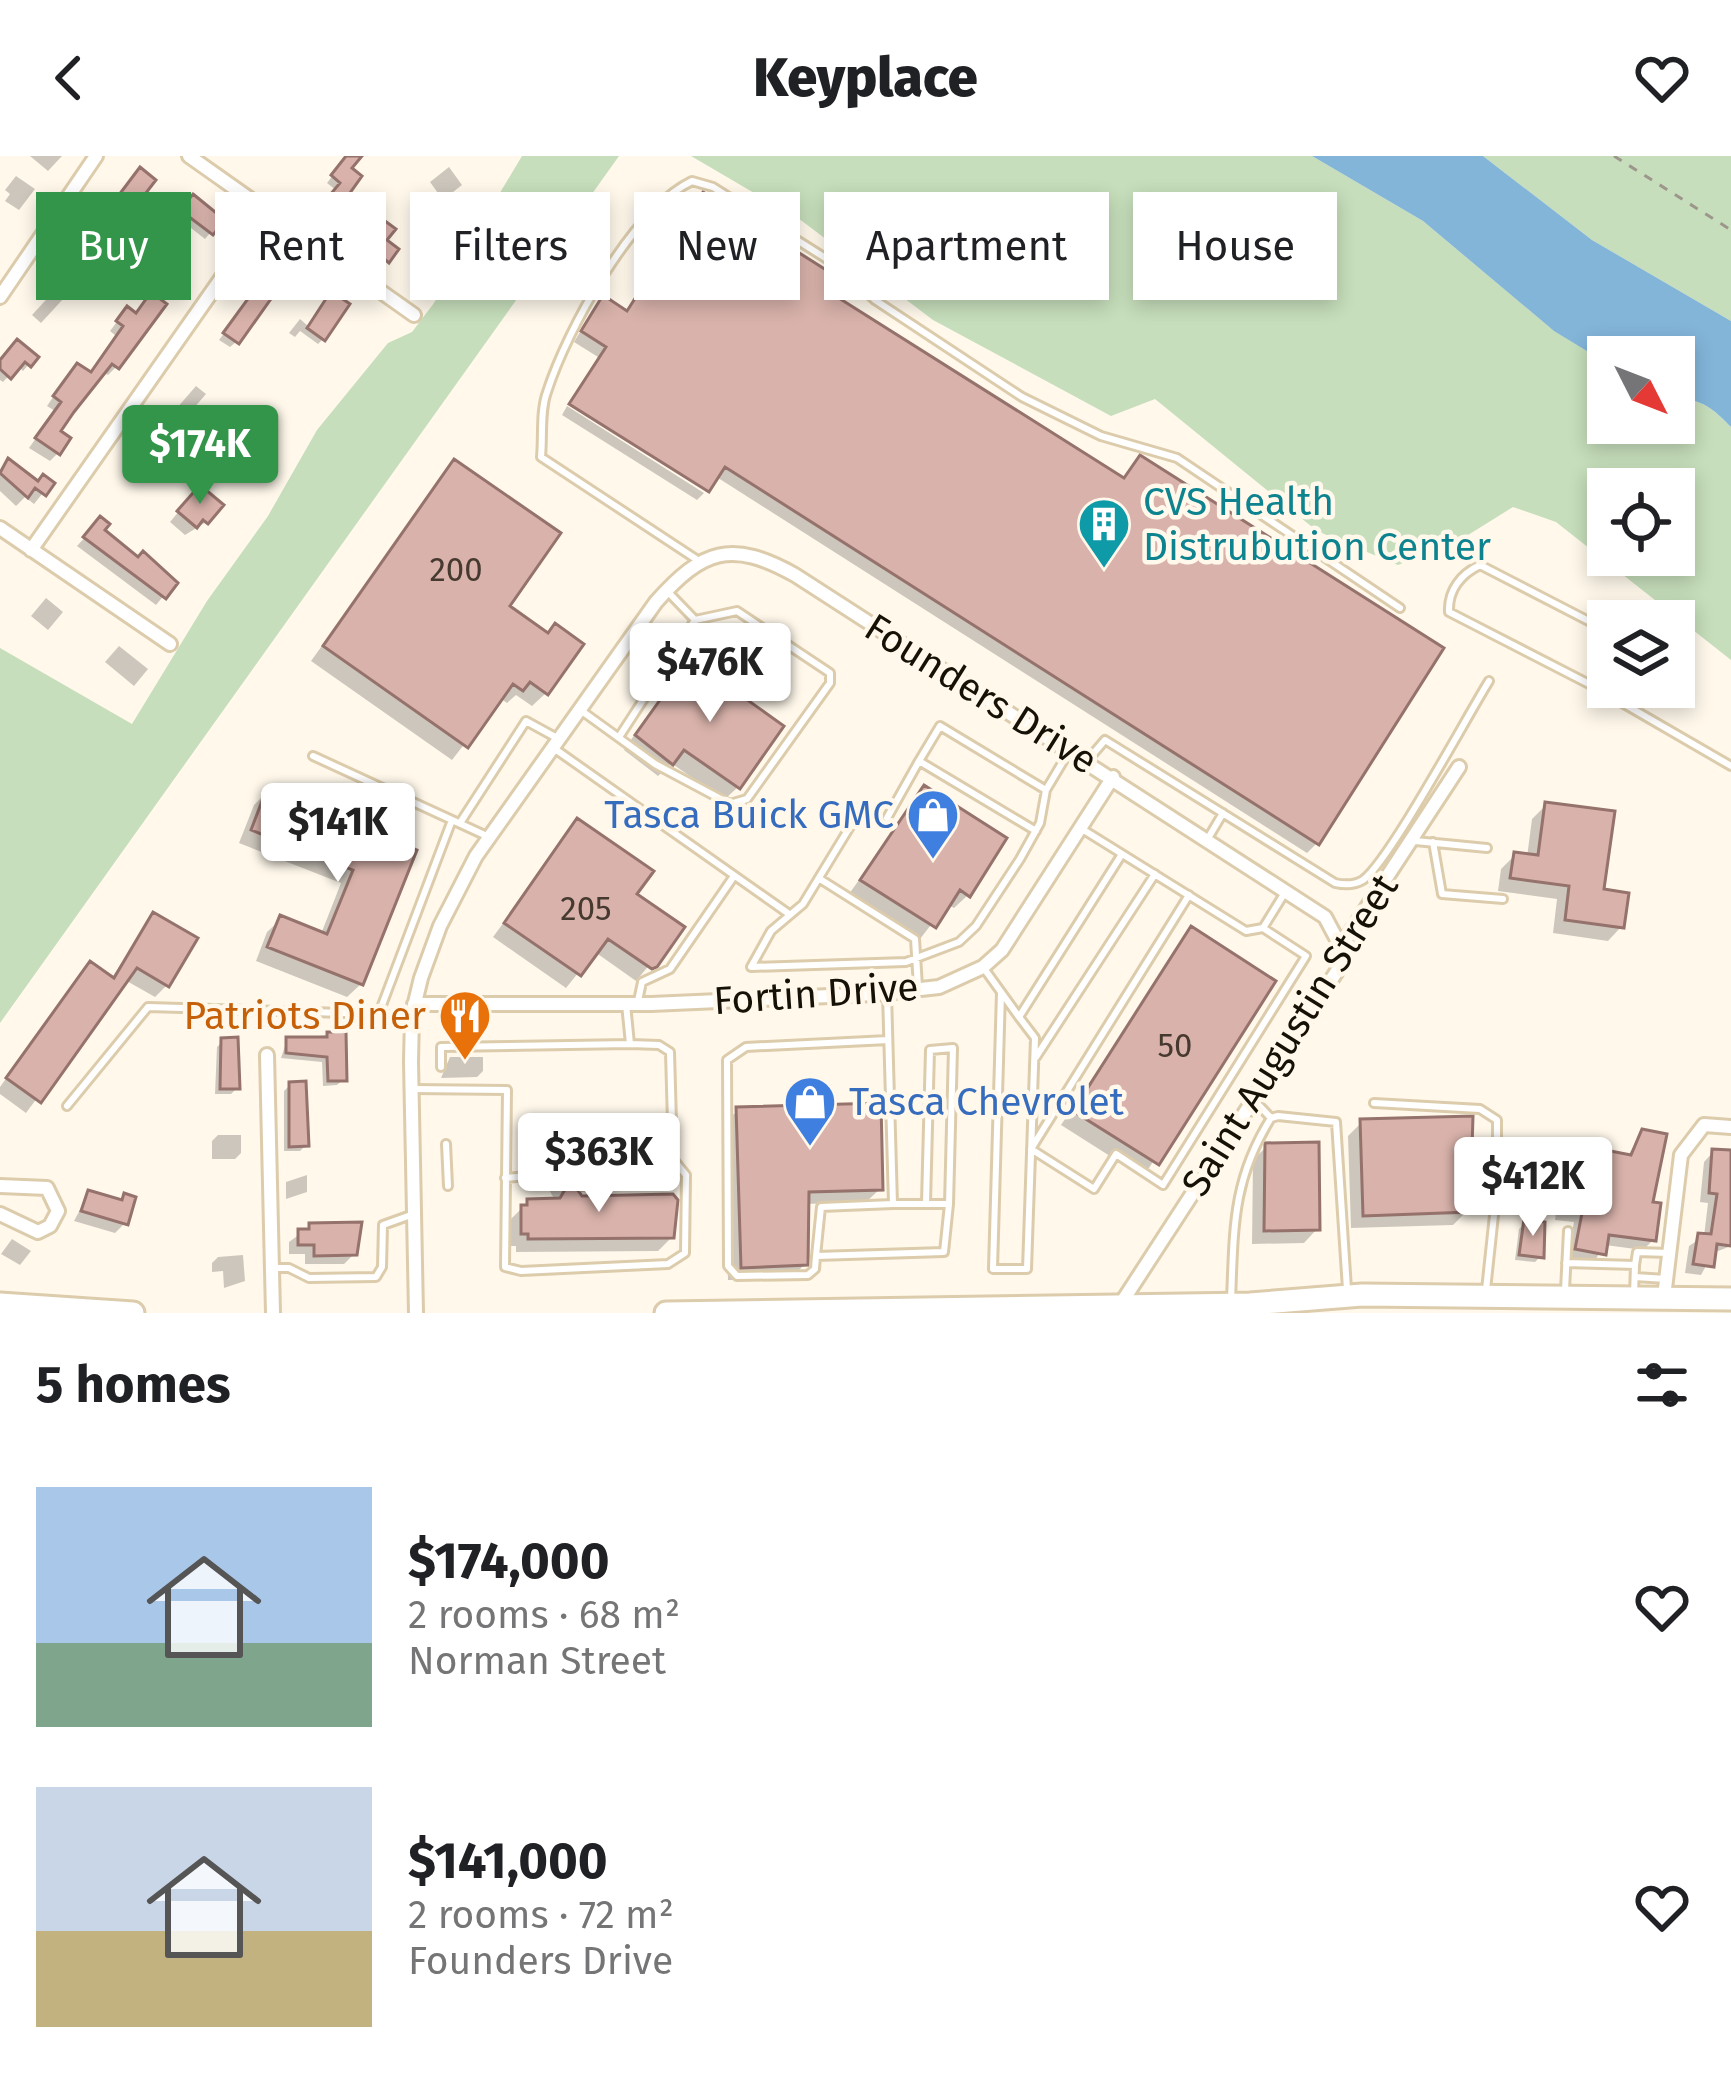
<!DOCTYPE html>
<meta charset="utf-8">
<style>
:root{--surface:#fff;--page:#f6f6f6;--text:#202124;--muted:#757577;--accent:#329549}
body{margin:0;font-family:"Fira Sans",sans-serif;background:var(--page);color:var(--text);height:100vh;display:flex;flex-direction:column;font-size:45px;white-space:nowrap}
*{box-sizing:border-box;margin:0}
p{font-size:39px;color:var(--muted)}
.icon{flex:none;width:66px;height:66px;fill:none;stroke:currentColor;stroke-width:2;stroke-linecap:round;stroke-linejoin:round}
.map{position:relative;height:1157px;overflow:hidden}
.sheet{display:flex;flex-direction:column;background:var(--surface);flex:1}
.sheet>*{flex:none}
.top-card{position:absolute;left:36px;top:36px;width:1659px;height:108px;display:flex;gap:24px}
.needle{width:78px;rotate:132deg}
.tools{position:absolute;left:1587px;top:180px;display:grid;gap:24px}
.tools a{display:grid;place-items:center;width:108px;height:108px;border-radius:0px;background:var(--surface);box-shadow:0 6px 18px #0003;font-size:60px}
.price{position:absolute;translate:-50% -102px;padding:0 27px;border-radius:12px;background:#fff;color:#222;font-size:39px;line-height:78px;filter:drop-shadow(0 3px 6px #0008)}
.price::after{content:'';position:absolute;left:50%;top:72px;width:36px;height:27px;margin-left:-18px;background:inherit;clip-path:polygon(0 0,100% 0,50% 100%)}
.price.active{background:var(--accent);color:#fff}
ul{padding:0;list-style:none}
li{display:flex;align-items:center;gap:36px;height:300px;padding:0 36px}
li span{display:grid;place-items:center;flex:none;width:336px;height:240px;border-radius:0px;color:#555}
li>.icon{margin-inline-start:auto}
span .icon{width:144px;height:144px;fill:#fffc;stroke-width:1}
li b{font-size:51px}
h2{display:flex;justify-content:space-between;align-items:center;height:144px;padding:0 36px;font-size:51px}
.chip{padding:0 42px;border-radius:0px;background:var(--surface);box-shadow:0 6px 18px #0003;font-size:42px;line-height:108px}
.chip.active{background:var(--accent);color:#fff}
header{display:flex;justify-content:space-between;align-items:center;height:156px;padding:0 36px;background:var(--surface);font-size:54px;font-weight:800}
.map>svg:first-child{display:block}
</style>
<header><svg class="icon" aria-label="back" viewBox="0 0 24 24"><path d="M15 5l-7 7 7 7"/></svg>Keyplace<svg class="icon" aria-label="heart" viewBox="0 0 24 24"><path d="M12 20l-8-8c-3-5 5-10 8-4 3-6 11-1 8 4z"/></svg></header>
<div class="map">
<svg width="1731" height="1157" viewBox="0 0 1731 1157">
<rect width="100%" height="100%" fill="#fff8eb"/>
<path fill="#c6debb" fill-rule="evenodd" d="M522 0H619L0 867V492L132 568 207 445 268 360 317 274 388 187 412 176 434 147Z
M691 0H1312L1423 65 1553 174 1608 208V267H1674V245C1698 239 1715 254 1731 271V504L1556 366 1513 351 1460 384 1398 409 1317 375 1155 243 1111 260 933 164 802 65ZM1608 333H1674V399H1608Z
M1483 0H1731V165L1592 84Z"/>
<path fill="#83b5d9" d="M1312 0H1483L1592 84 1731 165V271C1715 254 1698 239 1674 245V201H1608V208L1554 175 1423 65Z"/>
<path fill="#0003" d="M30 0H62L48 15Z
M348 0H358L324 66 316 59 336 34 327 27Z
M449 11 462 29 443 44 430 26Z
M16 20 35 33 19 54 5 45 10 38 5 34Z
M134 21 151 24 83 112 72 103Z
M194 42 221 64 205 83 177 61Z
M695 50 831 140 1317 687 1307 697 715 320 708 332 571 245 598 201 574 186 594 153 604 143 625 157Z
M381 66 383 85 395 94 381 111 357 89Z
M261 128 236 186 230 191 219 184Z
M55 134 64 142 41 167 32 159Z
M135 160 116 211 108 219 103 216 56 276 58 297 50 305 29 292 55 255 47 250 68 219H89L116 180 110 175 119 163Z
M300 163 323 183 318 188 300 175 295 181 289 177Z
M35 201 23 215 18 210 3 226 0 224V207Z
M196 230 206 238 180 268 170 260Z
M567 250 704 337 697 344 562 259Z
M8 306 37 328 51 327 34 348 25 341 16 350 0 335V314Z
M454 307 506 451 546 537 532 550 516 539 507 547 500 542 452 604 311 505Z
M190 342 206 366 185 379 170 366Z
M101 364V374L174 427 156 449 77 390Z
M46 442 63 456 48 474 31 460Z
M119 490 148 513 134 530 105 506Z
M702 506 713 524 738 631 724 644 671 607 658 620 624 594 666 533Z
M924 633 968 739 954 752 947 748 920 783 849 738Z
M268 635 413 695 361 828 347 841 256 805 267 776 281 763 321 778 341 727 239 687 254 649Z
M1546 649 1621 771 1608 785 1553 777 1557 743 1498 735 1501 713 1515 699 1527 701 1532 663Z
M578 666 633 739 680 772 636 825 595 796 566 832 493 781Z
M153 760 167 829 155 841 125 824 26 957 0 938V931L79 821 91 809 111 823Z
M1191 774 1272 825 1143 1021 1061 969Z
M328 879 344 923 337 929 323 930 322 906 281 902 287 884Z
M223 885 237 932 231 938H215L217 891Z
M450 901H483V915L477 921 441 922Z
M290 929 306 989 300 995H284V935Z
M738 954 880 1033 866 1046 805 1048 804 1109 790 1123 728 1124 724 968Z
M1470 963 1472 1031 1467 1055 1453 1069 1351 1072 1348 980 1362 966Z
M1643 976 1653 1084 1643 1094 1605 1089 1593 1107 1567 1102 1574 1066 1555 1064 1558 1041 1567 1031 1576 1032 1581 1004 1591 994 1627 1001Z
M218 979H241V997L235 1003H212V985Z
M1267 990 1317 1073 1304 1087 1252 1088 1253 1004Z
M1713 996 1731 997V1090L1713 1097 1701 1119 1685 1117 1689 1090 1704 1080 1708 1047 1700 1046 1704 1006Z
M307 1019V1036L286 1043V1026Z
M561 1019H577L571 1030 581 1043 672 1081 658 1095 516 1096V1090H509L508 1066 528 1046H556L548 1032Z
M89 1037 119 1046 125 1041V1067L115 1077 74 1065Z
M1525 1067 1541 1100 1535 1106 1515 1104 1519 1073Z
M311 1070 354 1098 344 1108H305V1098H289V1086Z
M12 1083 31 1095 20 1109 1 1098Z
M243 1099 245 1125 224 1132 223 1115 212 1116V1107L218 1101Z"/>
<path fill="#d8b2ab" stroke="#95726c" stroke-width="3" d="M346 0H362L352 12 362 20 332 62 319 52 340 27 331 19Z
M140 11 156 24 91 108 76 96Z
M703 36 842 124 834 139 1124 322 1140 299 1444 492 1319 689 725 311 709 336 569 248 606 191 581 175 584 170 603 139 627 155Z
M193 38 225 64 213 79 180 54Z
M381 62 396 73 387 84 399 93 389 107 360 82Z
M266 118 280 130 239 188 223 177Z
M331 135 350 148 325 185 307 172Z
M151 136 167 148 119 213 112 208 74 256 61 275 71 282 60 299 35 282 61 246 53 240 77 207 91 216 123 170 116 165 127 150 136 157Z
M17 183 39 201 31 211 25 206 11 223 0 213V204Z
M8 302 38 325 43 318 55 327 46 340 35 332 28 342 0 317Z
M454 303 561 377 510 450 548 477 555 467 584 488 548 539 530 526 523 535 513 528 468 592 323 490Z
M200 329 224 349 208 368 203 364 197 372 177 355Z
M100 360 110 368 105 374 138 401 143 395 178 427 166 443 83 381Z
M702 502 722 516 718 523 784 570 740 633 684 594 673 609 635 579 680 516 688 522Z
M924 629 1007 682 970 741 960 734 936 772 860 724Z
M267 632 417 694 363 829 267 791 280 759 327 778 353 714 251 674Z
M1545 646 1615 655 1604 733 1629 737 1624 772 1565 764 1569 730 1510 722 1514 696 1538 699Z
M577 662 654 715 637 738 685 771 657 811 652 813 608 783 581 820 504 767Z
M153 756 198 782 169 831 137 812 41 947 6 922 90 805 114 822Z
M1191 770 1276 825 1159 1009 1073 955Z
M327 876H346L347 925H328L327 901 286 897V881H327Z
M238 881 240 933H220L221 882Z
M306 925 309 990 289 991V926Z
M881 947 883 1034 809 1036 808 1109 741 1112 736 951Z
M1473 960 1470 1056 1363 1060 1360 963Z
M1642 973 1667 978 1653 1046 1661 1047 1656 1085 1609 1079 1606 1099 1575 1093 1582 1057 1563 1055 1566 1028 1582 1029 1590 991 1631 999Z
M1319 986 1320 1074 1264 1075 1265 987Z
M1712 993 1731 994V1090L1717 1088 1714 1111 1693 1108 1698 1077 1711 1078 1717 1038 1709 1037Z
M560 1016H582L575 1030 582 1040 673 1038 678 1044 674 1082 528 1083V1078H521V1049H527V1043L560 1042 567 1030Z
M88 1034 122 1044 124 1037 136 1041 128 1069 81 1055Z
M1524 1063 1545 1066 1544 1102 1519 1099Z
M362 1066 357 1099 314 1100V1089H298V1073H309V1067Z"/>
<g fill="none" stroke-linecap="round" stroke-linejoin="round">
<g stroke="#dcccac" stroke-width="12">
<path id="service" d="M699 405 541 301C543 281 540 255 547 236 567 174 632 54 692 25L713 31 838 110 875 144 1022 241 1101 280 1177 302 1400 452
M1608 475 1480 409C1461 418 1448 434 1449 456L1593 530 1731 610
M1593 530 1608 496
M579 553 655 608 730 648 747 643 830 527V517L737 455 695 464 669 437
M619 581 695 464
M555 593 789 758
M313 600 489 681
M1087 605 1105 584 1335 727C1344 729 1355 729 1363 724 1390 704 1466 562 1489 525
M862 651 803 748 771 775 751 811 906 806 959 786 976 770 1020 703 1040 667 1046 634 1068 597
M887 662 919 605
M460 667 526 565 557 582
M1082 673 1246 775 1263 772 1284 738
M1036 675 919 605 940 570 1046 634
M1207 684 1223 657
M1415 685 1487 692
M1433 686 1442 738 1503 743
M820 723 915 783 918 831
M1189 739 1031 993 1094 1033 1116 998 1163 1029 1306 800 1263 772
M983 811 1019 861 1122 698
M1001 836 993 1113H1027L1035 882 1019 861
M887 837 893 1048H949L953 892 930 894 926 1047
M638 845 642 826 670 813 734 720
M379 857 452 664
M1036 901 1155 718
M441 911V891L630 888
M412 933 507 934 505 1111 521 1115 668 1108 685 1097 686 1019 673 1003 670 896 659 889 630 888 626 848
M1253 943 1271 962
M1374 947 1480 953 1497 964V1031L1486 1134
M67 950 148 851 409 859
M446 988 448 1030
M539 1019 560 1029
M505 1022 539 1019 559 1008 673 1003
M582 1030 611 1006
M893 1048 821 1051 816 1100 944 1096 949 1048
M816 1100 815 1113 808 1119 737 1120 728 1110 727 904 746 891 888 884
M1566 1107 1635 1109 1634 1139
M1635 1109 1637 1096 1669 1097
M273 1112H289L309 1122 376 1121 382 1111 383 1069 411 1059
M1635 1121 1666 1123
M1565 1134 1568 1075
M1231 1144C1234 1073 1232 1024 1271 962L1278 960 1336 966 1347 1133"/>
</g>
<g stroke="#dcccac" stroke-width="18">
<path id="minor" d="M189 0 414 159
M0 141 96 0
M0 372 170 488
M31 394 267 57
M414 848H651L875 838 939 831 983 811 1002 794 1113 621
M267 899 273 1157
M0 1030 47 1032 58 1055 50 1070 38 1076 0 1058
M1664 1141 1681 999 1704 969 1731 971
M1122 1146 1339 812 1341 791 1459 611
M416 1157 411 906 412 859 421 822 440 770 476 700 656 446C702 394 731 383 795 419L1325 761 1341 791"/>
</g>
<g stroke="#dcccac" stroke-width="27">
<path id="primary" d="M0 1148 133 1157
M666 1157 1250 1148 1362 1139 1731 1143"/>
</g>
<path stroke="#9d978b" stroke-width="3" stroke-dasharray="9 9" stroke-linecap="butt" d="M1614 0 1731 74"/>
<use href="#service" stroke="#fff" stroke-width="6"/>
<use href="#minor" stroke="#fff" stroke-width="12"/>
<use href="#primary" stroke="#fff" stroke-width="21"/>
</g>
<defs>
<g id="building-pin" transform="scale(2.7)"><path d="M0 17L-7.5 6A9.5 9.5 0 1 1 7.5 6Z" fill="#0f9aa8" stroke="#fff8eb"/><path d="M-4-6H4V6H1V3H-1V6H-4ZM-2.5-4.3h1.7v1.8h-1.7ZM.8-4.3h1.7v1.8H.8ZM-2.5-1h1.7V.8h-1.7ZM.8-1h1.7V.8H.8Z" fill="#fff"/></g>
<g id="shop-pin" transform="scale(2.7)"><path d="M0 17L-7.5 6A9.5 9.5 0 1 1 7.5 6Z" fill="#3f7fe0" stroke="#fff8eb"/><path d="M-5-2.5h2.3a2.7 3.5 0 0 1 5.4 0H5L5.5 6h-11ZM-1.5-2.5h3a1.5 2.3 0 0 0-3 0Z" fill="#fff"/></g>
<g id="restaurant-pin" transform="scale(2.7)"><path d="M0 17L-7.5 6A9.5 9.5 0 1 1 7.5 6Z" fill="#e8710a" stroke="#fff8eb"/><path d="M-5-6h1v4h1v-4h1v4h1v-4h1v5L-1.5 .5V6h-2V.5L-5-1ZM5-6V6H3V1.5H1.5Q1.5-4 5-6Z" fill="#fff"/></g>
</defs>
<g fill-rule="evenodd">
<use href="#building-pin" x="1104" y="368"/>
<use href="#shop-pin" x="933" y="659"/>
<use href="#restaurant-pin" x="465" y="860"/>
<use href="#shop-pin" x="810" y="946"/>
</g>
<g text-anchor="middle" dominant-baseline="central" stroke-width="9" stroke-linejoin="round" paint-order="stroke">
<g font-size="33" fill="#46392f">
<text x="456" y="414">200</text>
<text x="586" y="753">205</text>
<text x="1175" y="890">50</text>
</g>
<g font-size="39" fill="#0d838f" stroke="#fff8eb" text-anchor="start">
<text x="1143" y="346">CVS Health<tspan x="1143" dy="45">Distrubution Center</tspan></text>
</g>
<g font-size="39" fill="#161106" stroke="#fff8eb">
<text transform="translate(981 538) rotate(32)">Founders Drive</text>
<text transform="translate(816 838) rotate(-4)">Fortin Drive</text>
<text transform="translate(1290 879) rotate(-58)">Saint Augustin Street</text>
</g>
<g font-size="39" fill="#366cbe" stroke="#fff8eb" text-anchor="end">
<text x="894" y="659">Tasca Buick GMC</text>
<text x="849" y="946" text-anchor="start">Tasca Chevrolet</text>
</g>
<g font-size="39" fill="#c56008" stroke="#fff8eb" text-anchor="end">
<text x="426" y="860">Patriots Diner</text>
</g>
</g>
</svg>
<div class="tools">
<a><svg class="needle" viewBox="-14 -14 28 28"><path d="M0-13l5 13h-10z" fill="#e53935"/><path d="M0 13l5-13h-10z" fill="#757577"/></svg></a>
<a><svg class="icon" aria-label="locate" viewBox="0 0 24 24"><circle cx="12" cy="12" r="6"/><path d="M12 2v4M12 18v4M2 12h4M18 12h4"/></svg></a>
<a><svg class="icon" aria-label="layers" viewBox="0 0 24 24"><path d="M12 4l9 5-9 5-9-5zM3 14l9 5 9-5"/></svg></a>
</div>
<b class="price active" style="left:200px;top:351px">$174K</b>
<b class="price" style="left:710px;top:569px">$476K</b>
<b class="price" style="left:338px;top:729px">$141K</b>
<b class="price" style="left:599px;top:1059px">$363K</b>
<b class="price" style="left:1533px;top:1083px">$412K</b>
<div class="top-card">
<a class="chip active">Buy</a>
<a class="chip">Rent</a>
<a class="chip">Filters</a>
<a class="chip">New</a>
<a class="chip">Apartment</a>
<a class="chip">House</a>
</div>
</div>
<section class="sheet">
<h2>5 homes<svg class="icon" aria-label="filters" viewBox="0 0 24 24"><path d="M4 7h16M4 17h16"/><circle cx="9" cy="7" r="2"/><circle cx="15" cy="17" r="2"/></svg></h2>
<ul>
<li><span style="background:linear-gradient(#a9c7e8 65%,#7fa58c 0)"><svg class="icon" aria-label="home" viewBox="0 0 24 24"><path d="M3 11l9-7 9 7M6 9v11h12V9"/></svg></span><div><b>$174,000</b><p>2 rooms · 68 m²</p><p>Norman Street</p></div><svg class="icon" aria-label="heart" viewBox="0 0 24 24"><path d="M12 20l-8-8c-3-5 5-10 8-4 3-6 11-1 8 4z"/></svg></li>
<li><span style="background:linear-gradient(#c9d6e8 60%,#c2b280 0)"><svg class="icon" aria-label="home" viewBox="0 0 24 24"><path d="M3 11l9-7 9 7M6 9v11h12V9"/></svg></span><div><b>$141,000</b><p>2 rooms · 72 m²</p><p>Founders Drive</p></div><svg class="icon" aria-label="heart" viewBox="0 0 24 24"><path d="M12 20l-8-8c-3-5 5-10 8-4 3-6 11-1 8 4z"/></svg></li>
</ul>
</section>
